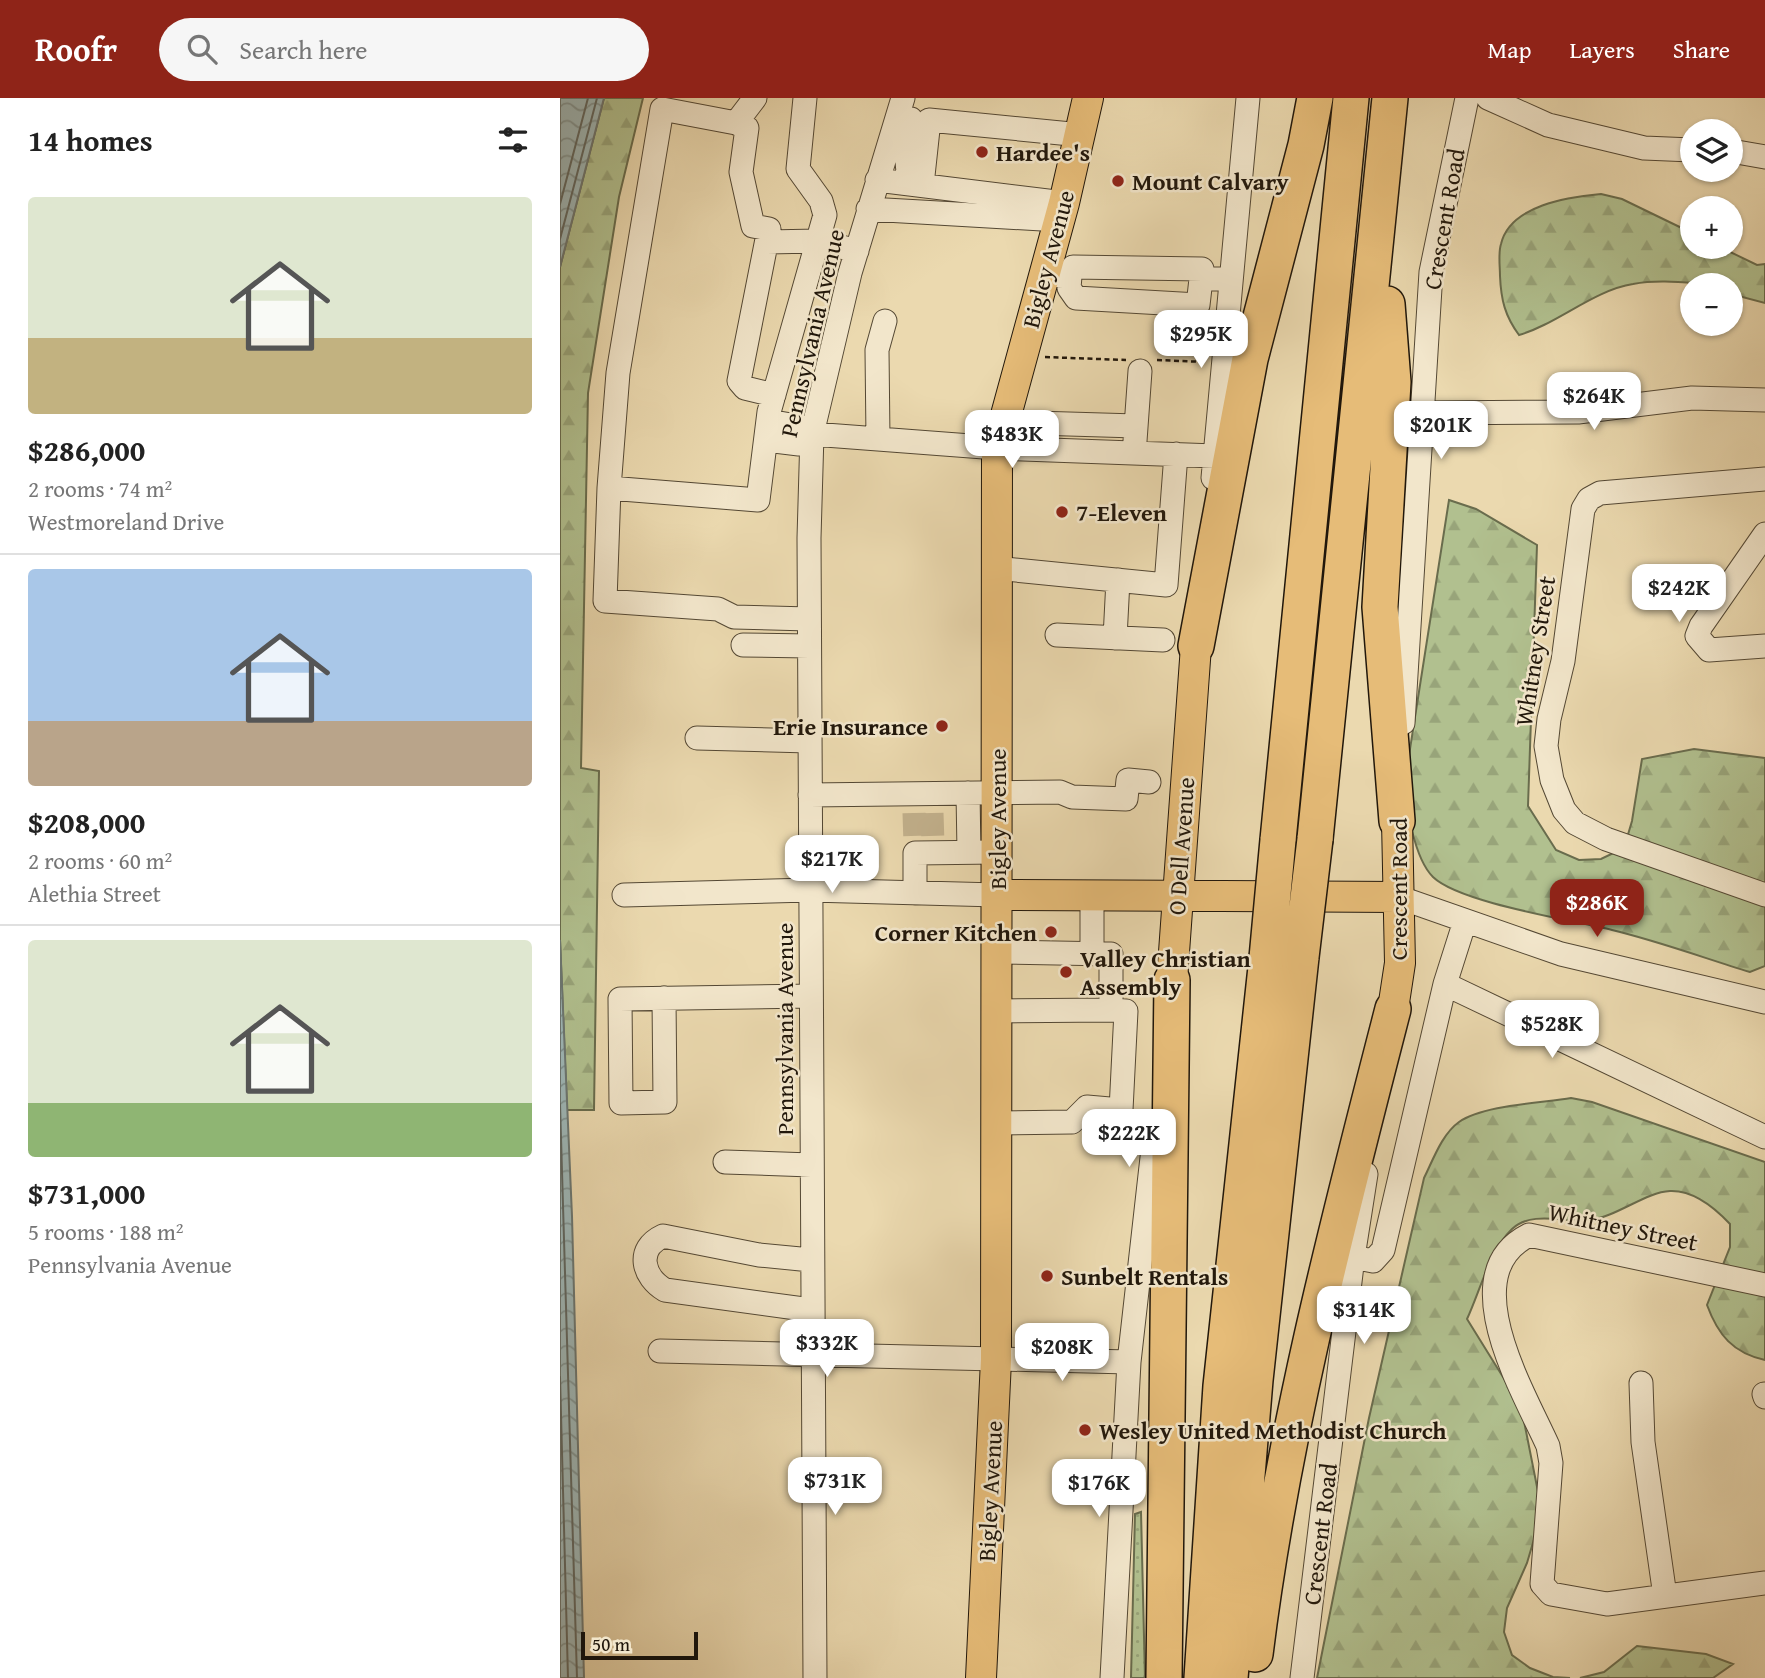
<!DOCTYPE html>
<meta charset="utf-8">
<style>
:root{--surface:#fff;--page:#f6f6f6;--text:#222;--muted:#767676;--line:#e0e0e0;--accent:#8f2418}
body{margin:0;font-family:"Gentium Book Plus",serif;background:var(--page);color:var(--text);height:100vh;display:flex;flex-direction:column;font-size:26px;white-space:nowrap}
*{box-sizing:border-box;margin:0}
p{font-size:23px;color:var(--muted)}
.icon{flex:none;width:38px;height:38px;fill:none;stroke:currentColor;stroke-width:2;stroke-linecap:round;stroke-linejoin:round}
.map{position:relative;flex:1;overflow:hidden}
.drawer{display:flex;flex-direction:column;background:var(--surface);width:560px}
.drawer>*{flex:none}
.controls{position:absolute;left:1120px;top:21px;display:grid;gap:14px}
.controls a{display:grid;place-items:center;width:63px;height:63px;border-radius:50%;background:var(--surface);box-shadow:0 2px 5px #0004;font-size:35px}
.scale{position:absolute;left:21px;bottom:18px;width:117px;box-sizing:border-box;padding-left:7px;border:4px solid #21170b;border-top:0;font-size:19px;line-height:24px;white-space:nowrap;color:#21170b;-webkit-text-stroke:5px #f2e6cb;paint-order:stroke}
.price{position:absolute;translate:-50% -60px;padding:0 16px;border-radius:14px;background:#fff;color:#222;font-size:23px;line-height:46px;filter:drop-shadow(0 2px 4px #0008)}
.price::after{content:'';position:absolute;left:50%;top:42px;width:21px;height:16px;margin-left:-10px;background:inherit;clip-path:polygon(0 0,100% 0,50% 100%)}
.price.on{background:var(--accent);color:#fff}
ul{padding:0;list-style:none}
li{display:grid;align-content:center;gap:14px;height:371px;padding:0 28px}
li+li{border-top:2px solid var(--line)}
li span{display:grid;place-items:center;height:217px;border-radius:7px;color:#555}
li>.icon{margin-inline-start:auto}
span .icon{width:126px;height:126px;fill:#fffc;stroke-width:1}
li b{font-size:30px}
h2{display:flex;justify-content:space-between;align-items:center;height:84px;padding:0 28px;font-size:30px}
header{display:flex;align-items:center;gap:42px;box-sizing:border-box;height:98px;padding:0 35px;background:var(--accent);color:#fff}
header strong{font-size:33px}
nav{display:flex;gap:38px;margin-inline-start:auto;font-size:24px}
.search{width:490px;height:63px;background:var(--page);display:flex;align-items:center;gap:18px;box-sizing:border-box;padding:0 24px;border-radius:38px;color:var(--muted);font-size:26px}
main{display:flex;flex:1;min-height:0}
.map>svg:first-child{display:block}
</style>
<header>
<strong>Roofr</strong>
<div class="search"><svg class="icon" aria-label="search" viewBox="0 0 24 24"><circle cx="10" cy="10" r="6"/><path d="M15 15l6 6"/></svg>Search here</div>
<nav><a>Map</a><a>Layers</a><a>Share</a></nav>
</header>
<main>
<section class="drawer">
<h2>14 homes<svg class="icon" aria-label="filters" viewBox="0 0 24 24"><path d="M4 7h16M4 17h16"/><circle cx="9" cy="7" r="2"/><circle cx="15" cy="17" r="2"/></svg></h2>
<ul>
<li><span style="background:linear-gradient(#dfe7d0 65%,#c2b280 0)"><svg class="icon" aria-label="home" viewBox="0 0 24 24"><path d="M3 11l9-7 9 7M6 9v11h12V9"/></svg></span><div><b>$286,000</b><p>2 rooms · 74 m²</p><p>Westmoreland Drive</p></div></li>
<li><span style="background:linear-gradient(#a9c7e8 70%,#b9a48a 0)"><svg class="icon" aria-label="home" viewBox="0 0 24 24"><path d="M3 11l9-7 9 7M6 9v11h12V9"/></svg></span><div><b>$208,000</b><p>2 rooms · 60 m²</p><p>Alethia Street</p></div></li>
<li><span style="background:linear-gradient(#dfe7d0 75%,#8fb573 0)"><svg class="icon" aria-label="home" viewBox="0 0 24 24"><path d="M3 11l9-7 9 7M6 9v11h12V9"/></svg></span><div><b>$731,000</b><p>5 rooms · 188 m²</p><p>Pennsylvania Avenue</p></div></li>
</ul>
</section>
<div class="map">
<svg width="1205" height="1580" viewBox="0 0 1205 1580">
<defs>
<pattern id="grass-dots" width="8" height="8" patternUnits="userSpaceOnUse" patternTransform="scale(1.75)"><rect width="8" height="8" fill="#b1c08f"/><path d="M2 2h.1M6 6h.1" fill="none" stroke="#98a47a" stroke-width="1.8" stroke-linecap="round"/></pattern>
<pattern id="forest-firs" width="22" height="20" patternUnits="userSpaceOnUse" patternTransform="scale(1.75)"><rect width="22" height="20" fill="#b1c08f"/><path d="M5 1l3.5 6h-7zM16 11l3.5 6h-7z" fill="#98a47a"/></pattern>
<pattern id="water-waves" width="16" height="10" patternUnits="userSpaceOnUse" patternTransform="scale(1.75)"><rect width="16" height="10" fill="#9eb7b7"/><path d="M0 5q4-4 8 0t8 0" fill="none" stroke="#809493"/></pattern>
</defs>
<rect width="100%" height="100%" fill="#ebd9af"/>
<filter id="stains"><feTurbulence type="fractalNoise" baseFrequency=".00286" numOctaves="4"/><feColorMatrix values="0 0 0 0 .2 0 0 0 0 .09 0 0 0 0 .02 0 0 0 .5 -.17"/></filter>
<radialGradient id="worn" r=".72"><stop offset=".6" stop-color="#630" stop-opacity="0"/><stop offset="1" stop-color="#630" stop-opacity=".3"/></radialGradient>
<path fill="url(#grass-dots)" stroke="#696c4d" stroke-width="2" d="M581 1414 585 1580H571L575 1416Z"/>
<path fill="url(#forest-firs)" stroke="#696c4d" stroke-width="2" d="M44 0H83L59 99 28 295 21 670 39 673 34 1012H7L0 842V169Z
M1041 96 1062 101 1132 135V149H1160L1197 167 1205 166V205L1171 196V187C1138 187 1106 180 1073 186 1034 192 997 226 959 237 945 218 941 202 940 178 940 168 938 155 941 146 950 107 1009 99 1041 96Z
M889 402 916 411 977 447 968 708 996 752 1019 762 1041 761 1064 750 1072 723 1082 661 1134 651 1205 660V868L1190 874C1144 860 1098 843 1052 832 1012 822 900 805 873 779 854 760 846 709 845 683Z
M1011 1000 1032 1004 1205 1064V1262C1173 1255 1158 1237 1147 1207L1170 1149V1126C1155 1110 1134 1092 1110 1093 1086 1094 1056 1119 1030 1122 1006 1125 972 1112 952 1131 930 1152 920 1193 907 1221L961 1308 982 1414 967 1465 947 1510 944 1534 952 1557 970 1570 993 1579 1010 1580H757L809 1320 864 1080C873 1062 882 1036 899 1024 923 1007 981 1005 1011 1000Z
M1077 1548 1146 1556 1173 1566 1153 1580H1020L1044 1574Z"/>
<path fill="url(#water-waves)" stroke="#6c7772" stroke-width="2" d="M0 0H44L0 169Z
M0 842 12 1118 24 1580H0Z"/>
<g fill="none" stroke-linecap="round" stroke-linejoin="round">
<path stroke="#606761" stroke-width="2" d="M0 106 28 0
M0 141 37 0
M0 1006 17 1580
M0 1279 8 1580"/>
<path stroke="#c3b28e" stroke-width="23" stroke-dasharray="23 11" stroke-linecap="butt" d="M354 715 355 746
M372 715 373 746"/>
<g stroke="#544834" stroke-width="25">
<path id="minor" d="M245 0 238 71 261 103 265 117 209 314 198 402 49 390 45 503 158 511 174 519 249 521
M928 0 988 27 1084 50 1132 52
M176 25 195 0
M1171 53 1205 59
M317 82 504 105
M349 86 347 63 351 21
M362 87 369 22 521 37
M308 111 499 122
M207 144 258 143 297 153
M483 177 510 178 513 169 642 171 641 181H671
M510 178 509 190 516 200 638 207 641 181
M863 315 1018 314 1132 300 1205 302
M475 325 576 328
M252 336 437 350 655 358
M318 341 317 252 325 223
M206 342 239 346 252 336 242 329 208 323
M575 343 580 273
M653 380 688 0
M1205 381 1040 395 1029 401 1023 411 1003 563 989 621 986 648 992 682 1004 712 1015 725 1046 741 1205 797
M49 390 58 275 102 11 176 25 187 30 181 74 193 128 209 131 179 283 185 290 214 297
M1205 436 1141 528 1137 538 1149 552 1205 548
M435 470 606 487 616 356
M497 537 603 542
M555 540 558 482
M183 547 249 548
M843 625 871 174 907 0
M137 640 249 643
M408 695 409 754
M250 697 500 694 512 699 566 701 568 682 589 684
M355 795V755L437 754
M64 797 250 792 437 797
M838 799 1001 856 1205 904
M905 823 885 886 1205 1039
M437 854 551 856V912L437 913
M532 855V797
M104 900 105 1004 61 1005 60 901 250 898
M437 1025 512 1024 527 1009 561 1012 566 913 551 912
M165 1064 251 1067
M793 1159 813 1163 823 1152 885 886
M251 1162 199 1157 103 1138C75 1151 83 1179 105 1192L251 1212
M1205 1187 969 1137C892 1176 964 1294 988 1348L991 1365 982 1486 991 1496 1047 1506 1205 1485
M100 1253 569 1264
M1081 1285 1083 1344 1105 1498
M1204 1296 1205 1299
M255 1580 249 440 252 336 290 175 343 0
M552 1580 569 1264 596 1024
M742 1580 793 1159 806 1076"/>
</g>
<g stroke="#21170b" stroke-width="32">
<path id="major" d="M437 797 838 799
M612 882 636 548
M833 911 840 865 837 723
M421 1580 436 1262 437 350 504 105 528 0"/>
</g>
<g stroke="#21170b" stroke-width="38">
<path id="highway" d="M827 206 833 284 820 509 837 723
M636 548 690 261 746 47 755 0
M755 741 830 0
M718 742 791 0
M695 1556C722 1338 778 1124 833 911
M604 1580 612 882
M642 1580 661 1288 707 860
M670 1580 695 1282 741 859"/>
</g>
<path stroke="#21170b" stroke-width="2.5" stroke-dasharray="5 3.5" stroke-linecap="butt" d="M485 259 566 262
M597 262 646 264"/>
<use href="#minor" stroke="#f2e6cb" stroke-width="23"/>
<use href="#major" stroke="#e6bc78" stroke-width="30"/>
<use href="#highway" stroke="#e6bc78" stroke-width="35"/>
<g stroke="#21170b" stroke-width="38" stroke-linecap="butt">
<path id="highway-bridge" d="M741 859 755 741
M707 860 718 742"/>
</g>
<use href="#highway-bridge" stroke="#e6bc78" stroke-width="35"/>
</g>
<g fill="#8f2418" stroke="#f2e6cb" stroke-width="2.5">
<circle cx="422" cy="54" r="7"/>
<circle cx="558" cy="83" r="7"/>
<circle cx="502" cy="414" r="7"/>
<circle cx="382" cy="628" r="7"/>
<circle cx="491" cy="834" r="7"/>
<circle cx="506" cy="874" r="7"/>
<circle cx="487" cy="1178" r="7"/>
<circle cx="525" cy="1332" r="7"/>
</g>
<g text-anchor="middle" dominant-baseline="central" stroke-width="5" stroke-linejoin="round" paint-order="stroke">
<g font-size="24" font-weight="bold" fill="#21170b" stroke="#f2e6cb" text-anchor="start">
<text x="436" y="54">Hardee's</text>
<text x="572" y="83">Mount Calvary</text>
<text x="516" y="414">7-Eleven</text>
<text x="368" y="628" text-anchor="end">Erie Insurance</text>
<text x="477" y="834" text-anchor="end">Corner Kitchen</text>
<text x="520" y="860">Valley Christian<tspan x="520" dy="28">Assembly</tspan></text>
<text x="501" y="1178">Sunbelt Rentals</text>
<text x="539" y="1332">Wesley United Methodist Church</text>
</g>
<g font-size="24" fill="#21170b" stroke="#f2e6cb">
<text transform="translate(884 121) rotate(-80)">Crescent Road</text>
<text transform="translate(488 161) rotate(-75)">Bigley Avenue</text>
<text transform="translate(252 235) rotate(-77)">Pennsylvania Avenue</text>
<text transform="translate(975 553) rotate(-81)">Whitney Street</text>
<text transform="translate(437 721) rotate(-90)">Bigley Avenue</text>
<text transform="translate(621 748) rotate(-86)">O Dell Avenue</text>
<text transform="translate(838 791) rotate(-90)">Crescent Road</text>
<text transform="translate(224 931) rotate(-90)">Pennsylvania Avenue</text>
<text transform="translate(1063 1129) rotate(12)">Whitney Street</text>
<text transform="translate(430 1393) rotate(-87)">Bigley Avenue</text>
<text transform="translate(760 1436) rotate(-83)">Crescent Road</text>
</g>
</g>
<rect width="100%" height="100%" filter="url(#stains)"/>
<rect width="100%" height="100%" fill="url(#worn)"/>
</svg>
<div class="controls">
<a><svg class="icon" aria-label="layers" viewBox="0 0 24 24"><path d="M12 4l9 5-9 5-9-5zM3 14l9 5 9-5"/></svg></a>
<a>+</a>
<a>−</a>
</div>
<div class="scale">50 m</div>
<b class="price" style="left:641px;top:272px">$295K</b>
<b class="price" style="left:1034px;top:334px">$264K</b>
<b class="price" style="left:881px;top:363px">$201K</b>
<b class="price" style="left:452px;top:372px">$483K</b>
<b class="price" style="left:1119px;top:526px">$242K</b>
<b class="price" style="left:272px;top:797px">$217K</b>
<b class="price on" style="left:1037px;top:841px">$286K</b>
<b class="price" style="left:992px;top:962px">$528K</b>
<b class="price" style="left:569px;top:1071px">$222K</b>
<b class="price" style="left:804px;top:1248px">$314K</b>
<b class="price" style="left:267px;top:1281px">$332K</b>
<b class="price" style="left:502px;top:1285px">$208K</b>
<b class="price" style="left:275px;top:1419px">$731K</b>
<b class="price" style="left:539px;top:1421px">$176K</b>
</div>
</main>
